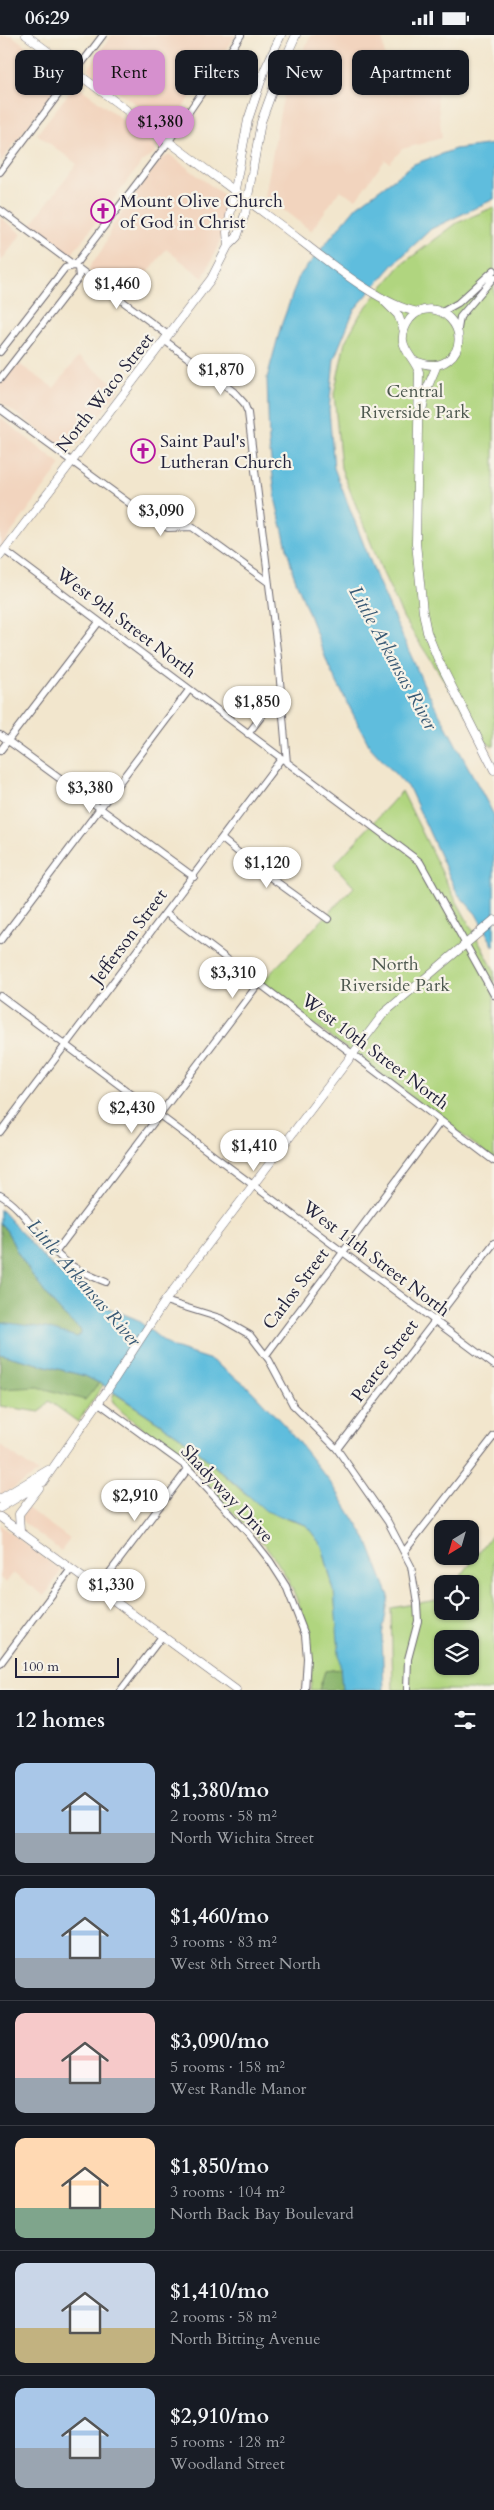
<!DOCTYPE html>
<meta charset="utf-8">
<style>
:root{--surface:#171b24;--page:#242831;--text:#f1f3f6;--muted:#9ea1a6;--line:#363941;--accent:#d690ce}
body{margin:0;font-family:Cardo,serif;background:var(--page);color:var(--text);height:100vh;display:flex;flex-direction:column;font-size:19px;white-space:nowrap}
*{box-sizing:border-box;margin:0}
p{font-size:16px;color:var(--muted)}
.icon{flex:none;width:28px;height:28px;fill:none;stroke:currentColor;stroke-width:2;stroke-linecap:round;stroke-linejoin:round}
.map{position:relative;height:1655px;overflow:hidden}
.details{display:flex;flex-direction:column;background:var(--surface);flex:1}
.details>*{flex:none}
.guide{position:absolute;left:15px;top:15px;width:465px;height:45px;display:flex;gap:10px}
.needle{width:32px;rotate:217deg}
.tools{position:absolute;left:434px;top:1485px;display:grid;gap:10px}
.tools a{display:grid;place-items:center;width:45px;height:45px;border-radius:10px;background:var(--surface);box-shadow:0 1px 4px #0004;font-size:25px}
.scale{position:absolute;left:15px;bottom:12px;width:104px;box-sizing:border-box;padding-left:5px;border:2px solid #22223b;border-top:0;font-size:14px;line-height:18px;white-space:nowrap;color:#22223b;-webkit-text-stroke:4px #f7f3e8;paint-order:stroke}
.price{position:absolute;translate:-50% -42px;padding:0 11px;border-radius:18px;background:#fff;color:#222;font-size:16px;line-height:32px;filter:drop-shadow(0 1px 2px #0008)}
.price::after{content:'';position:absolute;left:50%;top:30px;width:15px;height:11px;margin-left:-8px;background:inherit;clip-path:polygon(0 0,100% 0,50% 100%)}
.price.active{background:var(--accent);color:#111}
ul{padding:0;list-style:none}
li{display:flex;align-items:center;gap:15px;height:125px;padding:0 15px}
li+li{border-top:1px solid var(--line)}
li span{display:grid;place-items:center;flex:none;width:140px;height:100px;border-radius:10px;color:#555}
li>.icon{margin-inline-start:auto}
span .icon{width:60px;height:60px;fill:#fffc;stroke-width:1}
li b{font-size:21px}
h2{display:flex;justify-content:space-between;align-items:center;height:60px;padding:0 15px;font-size:21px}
.chip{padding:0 18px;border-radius:10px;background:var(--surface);box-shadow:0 1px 4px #0004;font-size:18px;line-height:45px}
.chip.active{background:var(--accent);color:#111}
.status{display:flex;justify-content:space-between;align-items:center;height:35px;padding:0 25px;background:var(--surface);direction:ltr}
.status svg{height:14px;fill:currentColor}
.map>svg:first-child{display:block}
</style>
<div class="status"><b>06:29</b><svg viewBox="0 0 49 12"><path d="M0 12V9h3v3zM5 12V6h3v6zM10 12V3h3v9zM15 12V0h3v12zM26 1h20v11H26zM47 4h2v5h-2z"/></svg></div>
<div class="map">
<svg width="494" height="1655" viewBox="0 0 494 1655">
<rect width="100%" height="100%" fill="#f7f3e8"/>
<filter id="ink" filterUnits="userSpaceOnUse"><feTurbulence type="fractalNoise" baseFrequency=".02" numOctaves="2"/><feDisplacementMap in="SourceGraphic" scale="10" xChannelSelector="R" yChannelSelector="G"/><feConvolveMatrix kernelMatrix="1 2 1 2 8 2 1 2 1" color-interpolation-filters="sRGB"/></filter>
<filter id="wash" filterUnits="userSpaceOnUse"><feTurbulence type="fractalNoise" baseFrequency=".0096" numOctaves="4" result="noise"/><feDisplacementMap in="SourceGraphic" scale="20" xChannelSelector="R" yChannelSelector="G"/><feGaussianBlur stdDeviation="1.12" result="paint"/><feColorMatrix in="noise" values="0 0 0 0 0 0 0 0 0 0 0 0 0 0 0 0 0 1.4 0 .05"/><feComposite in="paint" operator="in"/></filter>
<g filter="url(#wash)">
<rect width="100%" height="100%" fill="#f2e6cd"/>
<path fill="#f2d4be" d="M0 0H11L60 36 63 43 0 128Z
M112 0H236L168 93 88 34Z
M311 0H382L390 60 436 54 442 103 402 114 390 128 385 125 356 164 340 155 311 196 265 161 281 72 288 47Z
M78 51 157 111 155 119 144 125 70 221 29 192 77 129 37 99 71 55Z
M170 120 225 161 229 170 219 209 203 243 166 214 127 265 92 239 89 233 103 214 112 191 161 124Z
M0 182 22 199 0 227Z
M78 322 120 353 78 409 66 414 0 367V348L16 327 54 353Z
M0 382 61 430 0 513Z
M0 1410 38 1438 0 1461Z
M27 1473 70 1504 61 1516 23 1487 22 1480Z
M0 1490 61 1536 45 1561 13 1538 6 1548 0 1543Z"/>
<path fill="#b0d57f" stroke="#697c5d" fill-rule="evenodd" d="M494 172V711H492L483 705 404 584 383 538 341 433 334 359 345 307 361 278 401 230 457 188Z
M402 756 449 852 494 935V1124L260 949 354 852 334 830Z
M0 1319 85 1341 103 1350 78 1387 49 1366 40 1377 0 1371Z
M114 1358 185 1405 243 1457 286 1484 306 1490 322 1511 334 1556 341 1634 325 1636 319 1655H310C318 1602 294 1543 259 1503 250 1493 239 1484 229 1474 218 1462 208 1448 197 1436 171 1411 139 1394 114 1369L112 1364Z
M494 1497V1655H393L391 1573 442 1564V1576H470V1549H455ZM442 1604H470V1631H442Z"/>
<path fill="#8cb66e" stroke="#576c54" d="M0 1188C9 1196 12 1208 18 1218 35 1244 55 1277 81 1295V1299L77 1302 0 1287Z
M0 1319 85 1341 99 1348 85 1365 38 1352 0 1354Z
M341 1634 342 1655H319L325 1636Z"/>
<path fill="#5fbddd" stroke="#40708c" d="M494 109V164L431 194 394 229 354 275 334 324 329 375 334 433 378 546 424 650 494 780V912L476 879 457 858 410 755 370 712 329 632 293 538 276 467 269 408 267 343 281 291 299 241 357 171 414 129 455 114Z
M0 1174 45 1224 71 1249 96 1268 136 1284 171 1312 211 1325 248 1352 287 1393 334 1452 367 1505 389 1561 382 1600 384 1655H342L334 1556 322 1511 306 1490 266 1476 185 1405 103 1350 85 1341 0 1319V1287L46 1293 77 1302 81 1299V1295C56 1277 35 1245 18 1218 12 1208 9 1196 0 1188Z"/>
</g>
<g filter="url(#ink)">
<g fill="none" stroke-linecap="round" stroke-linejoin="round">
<g stroke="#6b676e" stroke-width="8">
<path id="minor" d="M0 137 103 0
M0 175 168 300
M442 277 458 268 494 235
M458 294 460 282 494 242
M164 305 234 357 244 368 248 378 278 623 287 728
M0 317 65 233 74 231 169 106 241 0
M0 344 79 242 78 233
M0 374 155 487 168 493 192 492 268 547
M4 515 420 827 494 960
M248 699 281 656
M0 700 194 842
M0 716 99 587
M222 804 256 832 328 884
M166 878 494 1126
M0 906 189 655
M0 961 494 1330
M0 1097 281 724
M0 1160C24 1173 35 1200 56 1218 70 1232 88 1240 106 1247
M55 1218 259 948
M165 1266 220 1283 250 1300 269 1325 293 1370 337 1414 388 1487 411 1531 417 1568 418 1586 408 1624 407 1655
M266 1320 441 1086
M99 1368 187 1432 248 1498 270 1526 286 1551 305 1600 307 1623 305 1655
M337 1414 494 1208
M404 1517 494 1401
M98 1553 188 1434
M0 1629 71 1534
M121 1655 163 1600"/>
</g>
<g stroke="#6b676e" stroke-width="9">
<path id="tertiary" d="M26 0C111 63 194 126 279 189 313 214 379 272 419 277
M228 211 227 197 248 85 265 34 281 0
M385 267 398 280 404 296
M415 326C426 330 438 333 448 325 479 300 435 254 410 284 405 291 402 298 403 306 405 318 415 325 419 337L416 508 423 577 427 597 437 622 494 735
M422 376 426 356 437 330
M0 521 211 244 228 211 237 202 245 179 261 87 280 35 296 0
M0 1464 48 1435
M0 1473 43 1447 108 1354 165 1266 384 978 494 885
M0 1482 236 1655
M20 1497 19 1479 39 1453"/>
</g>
<use href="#minor" stroke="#fff" stroke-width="6"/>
<use href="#tertiary" stroke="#fff" stroke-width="8"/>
</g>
</g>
<defs>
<g id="church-ring" transform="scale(1.25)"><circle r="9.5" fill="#f7f3e8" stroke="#b5179e" stroke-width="1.5"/><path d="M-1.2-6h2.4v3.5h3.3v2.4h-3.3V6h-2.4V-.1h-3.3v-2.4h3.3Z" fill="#b5179e"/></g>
</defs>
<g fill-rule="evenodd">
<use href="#church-ring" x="103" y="176"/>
<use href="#church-ring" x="143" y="416"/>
</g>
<g text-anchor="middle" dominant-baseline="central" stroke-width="4.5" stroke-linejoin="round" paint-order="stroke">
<g font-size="18" fill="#22223b" stroke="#f7f3e8" text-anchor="start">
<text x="120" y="166">Mount Olive Church<tspan x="120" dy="21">of God in Christ</tspan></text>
<text x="160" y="406">Saint Paul's<tspan x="160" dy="21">Lutheran Church</tspan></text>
</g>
<g font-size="18" fill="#4d584f" stroke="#f7f3e8">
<text x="415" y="356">Central<tspan x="415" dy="21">Riverside Park</tspan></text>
<text x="395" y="929">North<tspan x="395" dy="21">Riverside Park</tspan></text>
</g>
<g font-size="18" fill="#22223b" stroke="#f7f3e8">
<text transform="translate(105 358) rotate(-52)">North Waco Street</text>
<text transform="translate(126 588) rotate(37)">West 9th Street North</text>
<text transform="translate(129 902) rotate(-53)">Jefferson Street</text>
<text transform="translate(375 1017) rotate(37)">West 10th Street North</text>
<text transform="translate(376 1224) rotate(37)">West 11th Street North</text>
<text transform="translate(296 1254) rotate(-53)">Carlos Street</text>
<text transform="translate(385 1326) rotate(-53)">Pearce Street</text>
<text transform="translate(227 1459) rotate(47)">Shadyway Drive</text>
</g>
<g font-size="19" font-style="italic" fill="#375874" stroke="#f7f3e8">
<text transform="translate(393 623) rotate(61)">Little Arkansas River</text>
<text transform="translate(84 1248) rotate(49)">Little Arkansas River</text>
</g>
</g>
</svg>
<div class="tools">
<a><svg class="needle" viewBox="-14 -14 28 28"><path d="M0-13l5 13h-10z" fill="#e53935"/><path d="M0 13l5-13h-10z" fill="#9ea1a6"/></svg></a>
<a><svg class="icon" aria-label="locate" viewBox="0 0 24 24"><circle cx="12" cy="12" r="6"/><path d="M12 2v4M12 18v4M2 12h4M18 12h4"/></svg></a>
<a><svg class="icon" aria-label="layers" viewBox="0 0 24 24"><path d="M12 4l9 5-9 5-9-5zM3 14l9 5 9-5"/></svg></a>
</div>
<div class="scale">100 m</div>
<b class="price active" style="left:160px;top:113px">$1,380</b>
<b class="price" style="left:117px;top:275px">$1,460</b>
<b class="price" style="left:221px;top:361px">$1,870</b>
<b class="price" style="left:161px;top:502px">$3,090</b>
<b class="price" style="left:257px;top:693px">$1,850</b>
<b class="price" style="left:90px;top:779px">$3,380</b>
<b class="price" style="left:267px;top:854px">$1,120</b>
<b class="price" style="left:233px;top:964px">$3,310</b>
<b class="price" style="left:132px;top:1099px">$2,430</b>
<b class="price" style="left:254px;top:1137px">$1,410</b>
<b class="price" style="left:135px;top:1487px">$2,910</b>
<b class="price" style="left:111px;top:1576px">$1,330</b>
<div class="guide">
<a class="chip">Buy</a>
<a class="chip active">Rent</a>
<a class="chip">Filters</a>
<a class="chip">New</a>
<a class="chip">Apartment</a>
</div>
</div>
<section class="details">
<h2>12 homes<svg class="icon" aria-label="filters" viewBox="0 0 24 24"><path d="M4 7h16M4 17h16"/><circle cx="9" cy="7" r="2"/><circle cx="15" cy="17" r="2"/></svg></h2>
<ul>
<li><span style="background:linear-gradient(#a9c7e8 70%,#9aa5b1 0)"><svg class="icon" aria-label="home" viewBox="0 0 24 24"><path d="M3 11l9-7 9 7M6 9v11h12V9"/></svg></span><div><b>$1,380/mo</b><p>2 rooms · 58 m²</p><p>North Wichita Street</p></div></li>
<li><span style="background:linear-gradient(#a9c7e8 70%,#9aa5b1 0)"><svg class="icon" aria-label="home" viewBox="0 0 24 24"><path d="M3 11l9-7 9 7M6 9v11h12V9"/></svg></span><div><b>$1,460/mo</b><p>3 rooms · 83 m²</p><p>West 8th Street North</p></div></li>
<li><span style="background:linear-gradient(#f6c9c9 65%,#9aa5b1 0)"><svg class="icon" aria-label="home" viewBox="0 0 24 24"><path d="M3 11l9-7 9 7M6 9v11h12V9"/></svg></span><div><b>$3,090/mo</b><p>5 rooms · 158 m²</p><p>West Randle Manor</p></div></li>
<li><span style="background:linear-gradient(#ffd9b3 70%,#7fa58c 0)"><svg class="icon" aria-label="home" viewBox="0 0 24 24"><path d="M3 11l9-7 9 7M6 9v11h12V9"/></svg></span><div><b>$1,850/mo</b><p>3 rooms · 104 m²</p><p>North Back Bay Boulevard</p></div></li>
<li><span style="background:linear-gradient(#c9d6e8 65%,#c2b280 0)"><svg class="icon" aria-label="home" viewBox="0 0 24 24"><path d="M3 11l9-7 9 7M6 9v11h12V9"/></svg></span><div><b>$1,410/mo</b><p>2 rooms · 58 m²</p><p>North Bitting Avenue</p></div></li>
<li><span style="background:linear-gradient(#a9c7e8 60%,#9aa5b1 0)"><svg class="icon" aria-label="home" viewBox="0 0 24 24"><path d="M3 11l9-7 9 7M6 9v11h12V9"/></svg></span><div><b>$2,910/mo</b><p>5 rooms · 128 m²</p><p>Woodland Street</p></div></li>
</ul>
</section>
